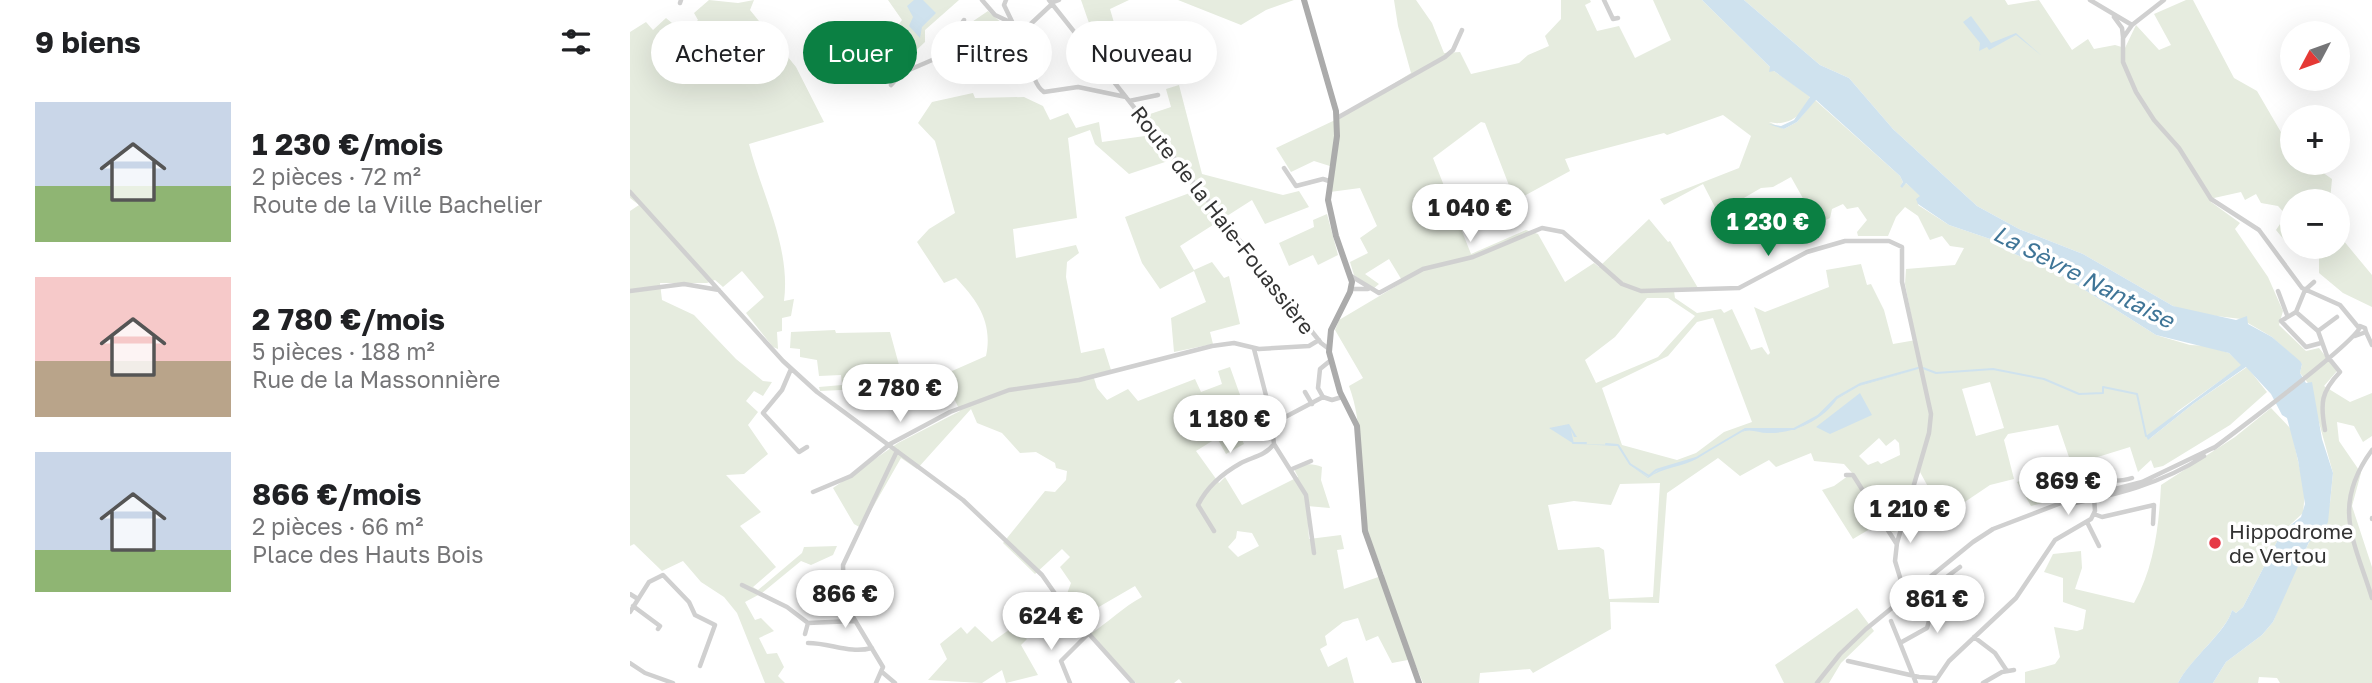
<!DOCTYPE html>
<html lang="fr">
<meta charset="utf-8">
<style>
:root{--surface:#fff;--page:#f2f2f2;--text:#202124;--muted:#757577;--accent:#0b8043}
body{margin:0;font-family:"Golos Text",sans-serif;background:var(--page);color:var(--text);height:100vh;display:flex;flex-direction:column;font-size:26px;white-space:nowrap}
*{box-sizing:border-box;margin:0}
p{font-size:23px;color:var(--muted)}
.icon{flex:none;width:38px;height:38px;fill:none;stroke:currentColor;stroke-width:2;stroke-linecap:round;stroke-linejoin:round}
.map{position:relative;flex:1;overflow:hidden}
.details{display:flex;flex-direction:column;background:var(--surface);width:630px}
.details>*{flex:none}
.banner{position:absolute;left:21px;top:21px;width:665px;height:63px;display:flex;gap:14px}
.needle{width:46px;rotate:229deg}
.buttons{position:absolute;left:1650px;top:21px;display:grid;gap:14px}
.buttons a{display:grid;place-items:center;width:70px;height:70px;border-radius:50%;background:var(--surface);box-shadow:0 7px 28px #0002;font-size:35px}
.price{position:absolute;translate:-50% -60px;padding:0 16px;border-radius:24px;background:#fff;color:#222;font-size:23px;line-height:46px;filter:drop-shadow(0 2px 4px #0008)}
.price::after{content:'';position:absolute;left:50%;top:42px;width:21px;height:16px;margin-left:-10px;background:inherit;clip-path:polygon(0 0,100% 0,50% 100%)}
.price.on{background:var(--accent);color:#fff}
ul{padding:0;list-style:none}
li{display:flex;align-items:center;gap:21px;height:175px;padding:0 35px}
li span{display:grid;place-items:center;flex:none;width:196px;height:140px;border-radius:0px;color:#555}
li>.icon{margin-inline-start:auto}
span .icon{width:84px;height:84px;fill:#fffc;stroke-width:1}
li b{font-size:30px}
h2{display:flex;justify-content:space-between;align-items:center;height:84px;padding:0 35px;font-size:30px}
.chip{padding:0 24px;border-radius:32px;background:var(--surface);box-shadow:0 7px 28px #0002;font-size:24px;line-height:63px}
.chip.on{background:var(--accent);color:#fff}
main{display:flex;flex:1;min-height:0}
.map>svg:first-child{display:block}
</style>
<main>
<section class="details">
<h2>9 biens<svg class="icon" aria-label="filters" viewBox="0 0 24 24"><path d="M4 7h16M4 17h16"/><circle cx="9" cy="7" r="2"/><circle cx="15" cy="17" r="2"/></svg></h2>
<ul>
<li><span style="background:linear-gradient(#c9d6e8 60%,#8fb573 0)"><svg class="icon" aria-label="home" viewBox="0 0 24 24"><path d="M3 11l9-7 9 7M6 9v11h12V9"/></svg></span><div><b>1 230 €/mois</b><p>2 pièces · 72 m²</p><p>Route de la Ville Bachelier</p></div></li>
<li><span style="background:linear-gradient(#f6c9c9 60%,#b9a48a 0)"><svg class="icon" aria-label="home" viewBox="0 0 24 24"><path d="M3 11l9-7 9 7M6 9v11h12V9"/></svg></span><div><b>2 780 €/mois</b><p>5 pièces · 188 m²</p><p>Rue de la Massonnière</p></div></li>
<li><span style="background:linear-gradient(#c9d6e8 70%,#8fb573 0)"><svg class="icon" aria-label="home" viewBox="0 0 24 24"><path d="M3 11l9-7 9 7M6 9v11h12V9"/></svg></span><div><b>866 €/mois</b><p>2 pièces · 66 m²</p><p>Place des Hauts Bois</p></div></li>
</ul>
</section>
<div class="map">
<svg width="1742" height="683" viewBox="0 0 1742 683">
<rect width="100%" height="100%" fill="#fff"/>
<path fill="#e6ecdf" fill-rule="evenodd" d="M79 0 108 3 124 0 120 10 166 67 194 122 119 144C132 195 161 247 154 301L164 299 161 316 152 318V331L147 332 148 349 143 347 116 313 134 297 112 271 93 287 85 280 77 283H30L32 300 64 315 106 359 133 381 142 382 133 396 124 391 116 401 128 412 118 425 138 454 114 474 96 475 131 512 110 526 146 567 123 587 128 590 172 553 174 547 207 546 203 555 181 565 171 561 132 593 115 602 125 620 131 618 144 631 129 638 137 654 147 653 154 667 148 676 155 683H135L107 613 94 597 71 582 53 561 32 571 4 544 0 546V211L9 205 0 198V32L16 22 23 30 36 18 54 33 68 20 64 13Z
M258 0H329L295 30V42L279 57 260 36 272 20Z
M451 0H499L480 9 490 43 467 46Z
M548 0H664L636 10 611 25Z
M764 0H786L802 23 814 53 830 52 841 74 889 63 898 55 919 46 915 36 931 19V0H960L961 2 955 5 967 31 989 26 1005 58 1041 40 1023 0H1072L1144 71 1180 96C1176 115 1157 127 1139 122L1154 129 1167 122 1185 100 1270 176 1273 182 1270 186 1276 183 1291 196 1288 205 1319 225 1363 240 1374 249 1431 275 1526 335 1560 345 1578 346 1599 353 1612 365 1548 411 1518 440 1563 404 1617 367 1637 392 1600 425 1533 466 1524 468 1521 460 1508 472 1500 447 1458 460 1466 489 1401 506 1387 482 1441 463 1428 425 1378 434 1374 440 1384 479 1360 485 1314 516 1290 472 1267 531 1262 532 1255 520 1223 539 1192 490 1204 486 1222 473 1214 464 1184 461 1181 453 1146 467 1139 460 1110 476 1088 458 1037 493 1029 603 980 602 981 629 903 673 900 669 850 673 849 683H793L783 659 762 663 748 636 736 641 728 618 713 622 695 636 697 645 690 649 698 667 717 657 724 683H552L549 679 544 683H506L460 634C479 622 493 607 512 597L505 586 448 619 434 602 441 583 430 567 440 557 432 549 405 574 373 543 415 491 425 492 436 480 437 471 426 468 425 463 406 452 390 453 372 433 347 423 341 409 287 469 271 458 231 528 224 524 203 488 268 443 330 411 313 375 356 356C363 323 348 301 326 278L314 283 287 242 299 229 325 213 305 141 288 123 302 102 343 93 345 98 394 97 413 106 420 120 438 113 446 128 469 122 472 142 522 135 526 131 514 116 541 107 536 89 549 85 572 174 653 195 669 191 679 207 635 224 622 200 550 246 564 270 582 262 594 278 599 276 610 324 580 332 583 344 544 352 541 318 576 302 564 271 530 289 512 263 495 217 565 191 541 160 499 174 465 144 460 130 438 138 447 218 383 229 386 258 446 245 449 253 437 262 436 277 451 353 474 348 481 370 463 375 467 388 477 400 498 389 508 401 565 379 571 392 592 384 588 371 600 367 614 406 600 413 614 444 596 454 587 438 566 451 589 483 595 477 612 505 668 477 664 469C674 463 682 463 692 467L691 480 700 508 677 506 679 539 711 535 714 549 707 550 714 589 754 575C747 556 738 537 735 517 727 472 735 429 719 386L733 378 705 330 709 320 773 282 759 259 735 274 749 284 743 289 724 275 720 262 738 253 730 238 747 226 730 188 700 192 703 167 684 161 661 172 646 148 703 121 781 73 768 26ZM1093 115 1121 136 1109 168 1030 199 1034 205 1073 184 1088 213 1131 188 1143 187 1161 177 1179 209 1152 224 1155 230 1151 232 1156 239 1200 218 1202 209 1213 204 1217 209 1228 207 1237 220 1227 232 1228 236H1258L1266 217 1275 207 1288 216 1300 240 1312 236 1320 246 1334 248 1325 265 1276 269 1275 284 1286 340 1263 344 1254 310 1241 284 1237 285 1231 264 1196 270 1199 287 1135 312 1124 307 1140 353 1138 355 1132 347 1121 350 1102 309 1094 313 1091 309 1067 313 1045 298 1044 291 1068 288 1040 241 1038 242 1019 219 969 267 964 263 935 282 908 234 896 230 841 254 803 158 851 122 855 123 885 201 940 171 935 159 1034 133 1037 135ZM1017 298H1038L1065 316 1028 357 966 383 955 360 985 337ZM1083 318 1122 422 1094 432 1066 453 1047 460 992 445 972 388 1038 356 1067 322ZM1360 382 1374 428 1346 436 1332 389ZM1249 438 1256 446 1265 439 1269 443 1270 455 1251 464 1248 461 1238 465 1229 456ZM1030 483 1023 597 979 599 974 550 969 547 928 550 918 505 944 501 981 505 990 484ZM607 531 622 533 629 546 608 557 598 547 606 538Z
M1114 0H1375L1378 5 1409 0 1442 50 1458 39 1464 49 1485 45 1495 48 1506 25 1529 50 1541 45 1524 14 1556 0H1563L1604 78 1627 91 1662 151V163H1679L1702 179 1700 201H1662V234L1655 241 1646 230 1656 215 1648 206 1631 203 1626 194 1615 200 1611 192 1584 198 1581 202 1610 223 1605 229 1638 277 1653 311 1649 325 1676 351 1689 348 1707 371 1694 386 1720 402 1742 393V436L1733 442 1724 426 1707 422 1709 441 1731 473 1722 506 1742 567V683H1650L1647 678 1629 677 1628 683H1583L1596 662 1632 635 1643 622 1663 573 1700 503 1703 473 1678 383 1670 373 1672 364 1642 337 1611 319 1562 313 1543 306 1453 254 1389 229 1347 206 1263 129 1219 78 1190 65Z
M358 11 382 32 327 47 324 39 330 30Z
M697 214 708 255 688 265 683 255 659 266 649 243 684 227 683 220Z
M1708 234 1742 275V307L1713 293 1689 273V247H1708Z
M205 330 206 333 260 332 275 387 190 391 189 387 212 385 211 375 189 376 187 360 170 357V349L160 348 161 332Z
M1641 408 1661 429 1675 492 1673 513 1652 532 1613 607 1606 613 1602 610C1598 629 1559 661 1548 683H1395V672L1425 664 1430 657 1424 627 1447 631 1453 629 1456 610 1433 602V578L1414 572 1423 554 1451 551 1452 568 1445 589 1504 603C1524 568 1529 526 1531 485L1605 437Z
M1227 608 1244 631 1211 663 1199 683H1154L1145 665Z
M345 626 362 642 383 627 397 639 391 645 408 675 376 683 372 670 352 683 298 680 317 659 310 644 331 627 337 634Z"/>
<path fill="#cfe2ee" d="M284 0H293L306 13 292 27 290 38 279 26 283 17 277 6Z
M1072 0H1114L1190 65 1219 78 1263 129 1347 206 1389 229 1453 254 1543 306 1606 320 1617 316 1618 324 1642 337 1670 361 1672 364 1670 373 1676 383 1682 382 1692 439 1703 473 1698 522 1692 534 1679 542 1643 622 1632 635 1596 662 1583 683H1548C1560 659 1597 631 1602 610L1606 613 1613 607 1652 532 1671 517 1675 504 1668 460 1657 418 1652 415 1641 394 1616 367 1563 404 1518 440 1516 436 1611 365 1599 353 1526 335 1431 275 1374 249 1363 240 1319 225 1288 204 1286 199 1290 196 1276 183 1272 188 1270 186 1273 182 1270 176 1186 100 1167 122 1154 129 1138 124 1151 126 1164 120 1180 97 1144 71 1139 72 1140 67Z
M1341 16 1361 43 1386 33 1412 56 1386 35 1359 50 1357 47 1349 51 1350 43 1333 22Z
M1289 369 1229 386 1207 399C1192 421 1163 434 1137 433 1130 433 1122 429 1115 431 1099 435 1082 449 1068 458 1053 467 1033 467 1018 478L1000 465 988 446 944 444 919 428 939 424 947 437H944L941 430 944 444 989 445 1001 465 1018 477 1029 470 1066 458 1115 430H1164L1189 416 1207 398 1229 385Z
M1230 393 1242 415 1200 434 1186 427Z"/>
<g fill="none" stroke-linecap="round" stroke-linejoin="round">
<path stroke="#cfe2ee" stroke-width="2" d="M1293 368 1306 373 1363 369 1414 379 1449 394 1473 393V387L1507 394 1516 436
M943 443H956
M976 444 988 445 1000 464 1019 476 1026 470 1066 458 1115 429H1164L1188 416 1207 397 1230 384 1288 368"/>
<path stroke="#d0d0d0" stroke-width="4.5" d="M352 0 365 15 380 22
M376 0 374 5 388 34
M419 0 691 343 699 349
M974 0 983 19 988 18
M1460 0 1502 25
M1534 0 1502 25 1493 38V62L1506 92 1524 120 1549 148 1581 199 1629 230 1672 288 1710 305 1729 328
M50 3 51 0
M421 3 429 0
M1484 17 1492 28 1493 37
M390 34C400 51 400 83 414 92L448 87 496 97
M322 52 323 37 334 20
M261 85 272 73 337 45 390 34 422 4
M499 101 528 95
M707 118 815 57 823 50 832 30
M654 168 666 186 693 179 699 181
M0 192 153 361 187 392 333 500 412 575 433 605 503 683
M721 276 749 293 793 269 843 257 912 228 933 232 992 284 1011 291 1109 288 1177 252 1215 241H1259L1272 247V282L1301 414 1299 433 1267 543 1265 561 1272 584 1299 621 1297 628 1270 643 1286 683
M1684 282 1675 290 1666 312 1688 331 1697 356 1710 372C1691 392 1690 403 1695 430
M721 289H738
M0 291 54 284 89 290
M1648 291 1657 315
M1666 312 1651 321 1676 347 1691 343
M1688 331 1707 317
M1736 332 1742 345
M1725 336 1736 332 1735 328 1730 326
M624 349 640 411 644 444 676 495 684 553
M161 369 152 390 133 413 169 452 177 447
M675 392 682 404
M693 397 688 388 690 369 701 360
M642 424 693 397 702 400 712 397
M1584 448C1605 432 1725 343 1730 327
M1742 450C1701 506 1724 540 1742 598
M662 469 681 461
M1216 475H1223L1266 543
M183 492 221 476 260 444 320 412 379 390 449 380 582 346 604 343 629 349 679 346 689 340
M1435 505C1484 495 1532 484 1574 456
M1464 514 1472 517 1524 505 1523 524
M1742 518V519
M1457 522 1469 546
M584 531 568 505C577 487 593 473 611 463 623 457 636 455 644 444
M112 585 157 607 178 623
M0 594 8 599
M1288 605 1295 593 1330 567
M3 606 30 626 28 629
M0 612 19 582 33 575 59 602 65 615 85 625 70 666
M1261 621 1270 643
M175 634 178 623 224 621
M1344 637 1365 653 1377 671
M178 643C201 643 219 654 242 648
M1218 661 1289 677 1305 678
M0 663 15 673 43 683
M252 672 265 683
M246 683 253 667 214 602 213 565 267 451
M440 683 431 661 458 634
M1187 683 1210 654 1236 629 1343 542 1363 529 1431 503 1512 482 1585 447
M1304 683 1319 661 1386 598 1425 540 1461 519 1465 511 1463 483C1472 479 1489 483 1502 478
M1353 683 1372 672 1384 670"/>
<path stroke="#ababab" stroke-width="6" d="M674 0 706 111 707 136 698 200 706 236 722 282 720 292 701 330 699 352 710 392 727 426 735 531 789 683"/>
</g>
<circle fill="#e63946" stroke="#fff" stroke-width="2.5" cx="1585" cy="543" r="7"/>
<g text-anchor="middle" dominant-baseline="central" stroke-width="7" stroke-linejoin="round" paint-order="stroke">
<g font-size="21" fill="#333" stroke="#fff">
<text transform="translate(593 220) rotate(52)">Route de la Haie-Fouassière</text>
</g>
<g font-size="21" fill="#333" stroke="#fff" text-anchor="start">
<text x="1599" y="531">Hippodrome<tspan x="1599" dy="24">de Vertou</tspan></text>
</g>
<g font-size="23" font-style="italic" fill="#3f7597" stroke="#fff">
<text transform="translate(1454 276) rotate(27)">La Sèvre Nantaise</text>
</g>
</g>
</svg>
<div class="buttons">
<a><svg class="needle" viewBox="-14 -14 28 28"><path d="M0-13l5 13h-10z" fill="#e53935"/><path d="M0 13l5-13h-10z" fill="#757577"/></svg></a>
<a>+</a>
<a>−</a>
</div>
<b class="price" style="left:840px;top:244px">1 040 €</b>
<b class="price on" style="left:1138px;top:258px">1 230 €</b>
<b class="price" style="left:270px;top:424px">2 780 €</b>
<b class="price" style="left:600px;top:455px">1 180 €</b>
<b class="price" style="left:1438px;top:517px">869 €</b>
<b class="price" style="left:1280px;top:545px">1 210 €</b>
<b class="price" style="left:215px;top:630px">866 €</b>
<b class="price" style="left:1307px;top:635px">861 €</b>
<b class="price" style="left:421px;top:652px">624 €</b>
<div class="banner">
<a class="chip">Acheter</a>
<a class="chip on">Louer</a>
<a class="chip">Filtres</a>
<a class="chip">Nouveau</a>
</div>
</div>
</main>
